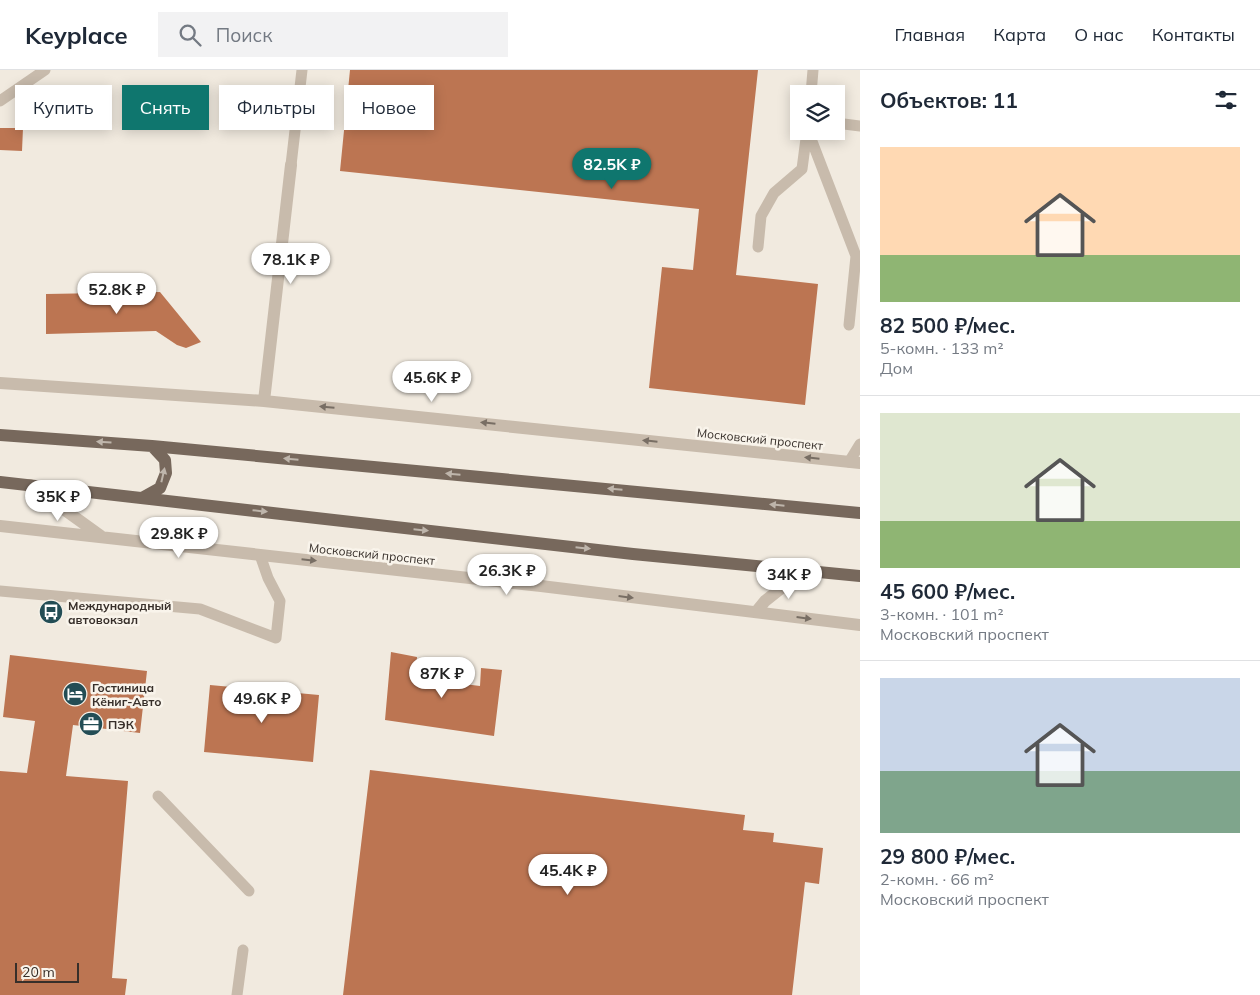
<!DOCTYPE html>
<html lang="ru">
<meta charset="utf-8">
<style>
:root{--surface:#fff;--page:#f2f2f3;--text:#1f2937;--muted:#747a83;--line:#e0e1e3;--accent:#0f766e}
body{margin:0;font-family:Mulish,sans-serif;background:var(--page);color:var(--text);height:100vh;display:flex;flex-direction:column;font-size:19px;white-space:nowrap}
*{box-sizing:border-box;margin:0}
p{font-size:16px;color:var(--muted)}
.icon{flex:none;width:28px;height:28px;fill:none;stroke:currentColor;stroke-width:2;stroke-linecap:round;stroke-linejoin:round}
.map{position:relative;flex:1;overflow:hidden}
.sheet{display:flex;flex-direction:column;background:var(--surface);width:400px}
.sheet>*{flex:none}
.guide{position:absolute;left:15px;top:15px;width:475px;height:45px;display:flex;gap:10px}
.controls{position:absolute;left:790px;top:15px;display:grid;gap:10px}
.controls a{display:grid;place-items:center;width:55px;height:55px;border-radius:0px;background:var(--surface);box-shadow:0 2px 12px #0003;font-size:25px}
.scale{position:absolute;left:15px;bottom:12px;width:64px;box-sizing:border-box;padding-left:5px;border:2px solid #372f2a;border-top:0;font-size:14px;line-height:18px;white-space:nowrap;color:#372f2a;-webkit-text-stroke:4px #f9f4eb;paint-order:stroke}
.price{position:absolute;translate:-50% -42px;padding:0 11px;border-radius:18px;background:#fff;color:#222;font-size:16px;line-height:32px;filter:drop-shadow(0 1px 2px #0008)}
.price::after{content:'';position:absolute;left:50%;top:30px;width:15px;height:11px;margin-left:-8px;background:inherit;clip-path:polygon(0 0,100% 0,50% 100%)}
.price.current{background:var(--accent);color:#fff}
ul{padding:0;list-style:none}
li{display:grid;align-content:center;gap:10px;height:265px;padding:0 20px}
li+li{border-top:1px solid var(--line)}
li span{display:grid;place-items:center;height:155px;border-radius:0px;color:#555}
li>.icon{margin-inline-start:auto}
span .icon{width:90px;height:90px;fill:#fffc;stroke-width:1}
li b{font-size:21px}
h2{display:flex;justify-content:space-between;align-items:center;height:60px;padding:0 20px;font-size:21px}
.chip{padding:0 18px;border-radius:0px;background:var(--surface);box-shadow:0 2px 12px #0003;font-size:18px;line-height:45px}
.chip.current{background:var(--accent);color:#fff}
header{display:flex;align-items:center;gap:30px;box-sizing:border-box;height:70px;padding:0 25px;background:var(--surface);border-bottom:1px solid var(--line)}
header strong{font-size:24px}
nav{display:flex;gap:28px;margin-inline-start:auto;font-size:18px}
.search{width:350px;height:45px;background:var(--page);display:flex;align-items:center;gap:12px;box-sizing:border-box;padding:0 18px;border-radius:0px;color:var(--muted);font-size:19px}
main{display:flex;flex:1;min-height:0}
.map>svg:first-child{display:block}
</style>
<header>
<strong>Keyplace</strong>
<div class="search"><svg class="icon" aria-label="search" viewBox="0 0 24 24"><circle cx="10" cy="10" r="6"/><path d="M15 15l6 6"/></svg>Поиск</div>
<nav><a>Главная</a><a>Карта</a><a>О нас</a><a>Контакты</a></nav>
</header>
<main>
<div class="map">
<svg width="860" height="925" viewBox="0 0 860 925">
<rect width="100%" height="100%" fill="#f1eadf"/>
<path fill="#bc7552" d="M350 0H758L736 205 818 214 805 335 649 318 662 197 693 200 699 139 340 101Z
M0 58H23L22 81 0 80Z
M160 222 201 272 186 278 177 275 156 261 46 264V224Z
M391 582 417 587 416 608 480 616 481 598 502 600 494 666 385 650Z
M10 585 147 601 140 663 73 655 66 706 128 711 112 908 127 909 125 925H0V701L27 703 35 651 3 647Z
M210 615 319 625 313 692 204 682Z
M370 700 745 745 743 760 774 763 773 772 823 778 819 814 805 812 792 925H343Z"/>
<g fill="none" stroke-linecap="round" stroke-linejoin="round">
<path stroke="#c8bbac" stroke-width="11" d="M811 24 813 0
M0 31 45 0
M836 53 860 56
M808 61 856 186 849 255
M291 95 302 0
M758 177 761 146 774 123 802 99 807 61
M849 392 860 374
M0 521 200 539 276 568 280 531 268 508 260 485
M158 726 249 821
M237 925 243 880"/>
<path stroke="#c8bbac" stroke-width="12" d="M0 313 264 331 860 393
M264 331 291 95
M30 415 101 466
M0 456 541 516 860 555
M756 542 765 531 804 500"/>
<path stroke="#77685c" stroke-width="12" d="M0 365 152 376 860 443
M0 412 633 484 860 506
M142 428 160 418 166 403 165 390 152 376"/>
</g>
<defs><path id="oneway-solid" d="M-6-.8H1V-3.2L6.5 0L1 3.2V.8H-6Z" transform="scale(1.25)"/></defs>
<g fill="#786e64">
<use href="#oneway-solid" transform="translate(327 337) rotate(-175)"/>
<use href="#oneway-solid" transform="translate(488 353) rotate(-174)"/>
<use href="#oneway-solid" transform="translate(650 371) rotate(-174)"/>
<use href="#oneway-solid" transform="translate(812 388) rotate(-174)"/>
<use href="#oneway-solid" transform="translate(309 490) rotate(6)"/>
<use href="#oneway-solid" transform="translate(626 527) rotate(7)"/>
<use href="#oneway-solid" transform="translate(804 548) rotate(7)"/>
</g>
<g fill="#beb5ab">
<use href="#oneway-solid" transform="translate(104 372) rotate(-176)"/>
<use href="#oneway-solid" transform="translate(291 389) rotate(-175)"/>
<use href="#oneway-solid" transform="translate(453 404) rotate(-175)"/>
<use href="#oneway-solid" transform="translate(163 405) rotate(-77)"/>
<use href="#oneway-solid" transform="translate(615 419) rotate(-175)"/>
<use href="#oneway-solid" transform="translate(777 435) rotate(-174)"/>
<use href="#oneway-solid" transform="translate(260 441) rotate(6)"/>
<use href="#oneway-solid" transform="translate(421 460) rotate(6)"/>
<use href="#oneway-solid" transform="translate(583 478) rotate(6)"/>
</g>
<defs>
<g id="bus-disc" transform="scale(1.25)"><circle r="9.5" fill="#234d55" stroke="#f9f4eb"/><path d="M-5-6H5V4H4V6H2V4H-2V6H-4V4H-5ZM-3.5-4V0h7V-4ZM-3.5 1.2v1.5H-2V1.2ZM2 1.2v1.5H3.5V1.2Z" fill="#fff"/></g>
<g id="hotel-disc" transform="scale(1.25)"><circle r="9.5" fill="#234d55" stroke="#f9f4eb"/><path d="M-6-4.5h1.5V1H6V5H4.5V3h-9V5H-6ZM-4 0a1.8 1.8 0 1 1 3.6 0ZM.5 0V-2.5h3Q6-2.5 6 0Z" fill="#fff"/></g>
<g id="office-disc" transform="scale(1.25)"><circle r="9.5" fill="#234d55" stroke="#f9f4eb"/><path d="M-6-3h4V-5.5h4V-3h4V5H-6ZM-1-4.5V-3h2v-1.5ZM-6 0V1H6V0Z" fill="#fff"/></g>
</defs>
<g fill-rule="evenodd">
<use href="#bus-disc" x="51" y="542"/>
<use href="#hotel-disc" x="75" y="624"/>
<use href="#office-disc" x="91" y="654"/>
</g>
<g text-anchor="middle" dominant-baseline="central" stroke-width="5" stroke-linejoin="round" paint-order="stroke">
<g font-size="12" fill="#372f2a" stroke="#f9f4eb">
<text transform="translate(760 369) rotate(6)">Московский проспект</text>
<text transform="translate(372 484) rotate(6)">Московский проспект</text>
</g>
<g font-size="12" font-weight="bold" fill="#372f2a" stroke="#f9f4eb" text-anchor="start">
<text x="68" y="535">Международный<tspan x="68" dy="14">автовокзал</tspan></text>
<text x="92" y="617">Гостиница<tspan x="92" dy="14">Кёниг-Авто</tspan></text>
<text x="108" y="654">ПЭК</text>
</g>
</g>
</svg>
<div class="controls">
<a><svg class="icon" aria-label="layers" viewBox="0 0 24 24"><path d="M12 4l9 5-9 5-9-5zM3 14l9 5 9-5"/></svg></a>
</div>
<div class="scale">20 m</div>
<b class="price current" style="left:612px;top:120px">82.5K ₽</b>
<b class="price" style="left:291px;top:215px">78.1K ₽</b>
<b class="price" style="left:117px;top:245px">52.8K ₽</b>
<b class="price" style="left:432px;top:333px">45.6K ₽</b>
<b class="price" style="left:58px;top:452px">35K ₽</b>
<b class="price" style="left:179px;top:489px">29.8K ₽</b>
<b class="price" style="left:507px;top:526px">26.3K ₽</b>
<b class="price" style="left:789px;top:530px">34K ₽</b>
<b class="price" style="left:442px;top:629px">87K ₽</b>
<b class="price" style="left:262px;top:654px">49.6K ₽</b>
<b class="price" style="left:568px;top:826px">45.4K ₽</b>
<div class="guide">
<a class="chip">Купить</a>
<a class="chip current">Снять</a>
<a class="chip">Фильтры</a>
<a class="chip">Новое</a>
</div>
</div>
<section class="sheet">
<h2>Объектов: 11<svg class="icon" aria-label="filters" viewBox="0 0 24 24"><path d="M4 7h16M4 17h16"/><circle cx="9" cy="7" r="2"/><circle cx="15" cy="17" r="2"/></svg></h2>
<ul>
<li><span style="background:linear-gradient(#ffd9b3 70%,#8fb573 0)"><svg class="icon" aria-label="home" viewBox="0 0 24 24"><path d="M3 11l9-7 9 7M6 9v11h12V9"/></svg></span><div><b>82 500 ₽/мес.</b><p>5-комн. · 133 m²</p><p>Дом</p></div></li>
<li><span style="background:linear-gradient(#dfe7d0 70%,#8fb573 0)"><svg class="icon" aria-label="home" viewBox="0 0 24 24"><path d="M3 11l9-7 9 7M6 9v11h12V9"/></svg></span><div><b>45 600 ₽/мес.</b><p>3-комн. · 101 m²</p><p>Московский проспект</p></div></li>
<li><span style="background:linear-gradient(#c9d6e8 60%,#7fa58c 0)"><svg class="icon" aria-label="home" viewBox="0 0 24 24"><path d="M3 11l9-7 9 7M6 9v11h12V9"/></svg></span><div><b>29 800 ₽/мес.</b><p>2-комн. · 66 m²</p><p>Московский проспект</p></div></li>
</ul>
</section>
</main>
